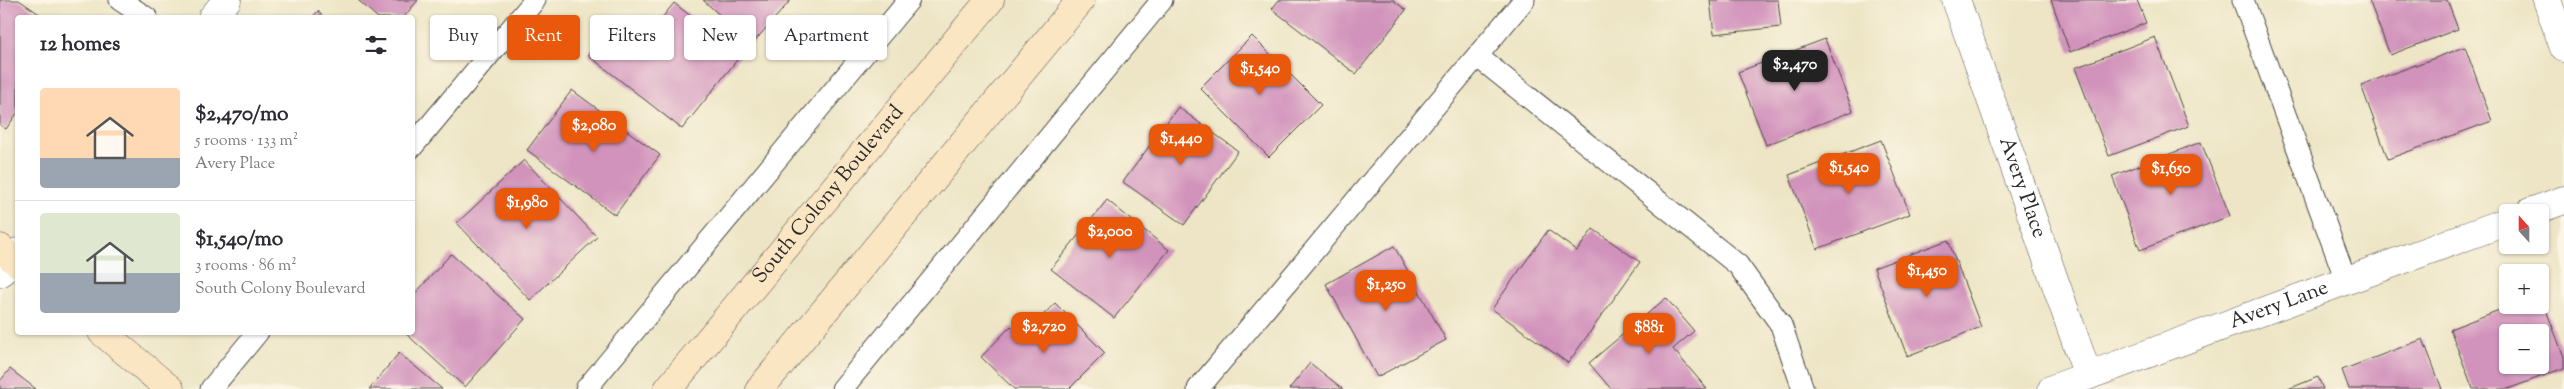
<!DOCTYPE html>
<meta charset="utf-8">
<style>
:root{--surface:#fff;--page:#f7f7f7;--text:#2b2b33;--muted:#7c7c81;--line:#e1e1e2;--accent:#ea580c}
body{margin:0;font-family:"Sorts Mill Goudy",serif;background:var(--page);color:var(--text);height:100vh;display:flex;flex-direction:column;font-size:19px;white-space:nowrap}
*{box-sizing:border-box;margin:0}
p{font-size:16px;color:var(--muted)}
.icon{flex:none;width:28px;height:28px;fill:none;stroke:currentColor;stroke-width:2;stroke-linecap:round;stroke-linejoin:round}
.map{position:relative;flex:1;overflow:hidden}
.sheet{position:absolute;left:15px;top:15px;width:400px;height:320px;display:flex;flex-direction:column;background:var(--surface);border-radius:5px;box-shadow:0 1px 4px #0004}
.sheet>*{flex:none}
.top-card{position:absolute;left:430px;top:15px;width:475px;height:45px;display:flex;gap:10px}
.needle{width:32px;rotate:339deg}
.fabs{position:absolute;left:2499px;top:204px;display:grid;gap:10px}
.fabs a{display:grid;place-items:center;width:50px;height:50px;border-radius:5px;background:var(--surface);box-shadow:0 1px 4px #0004;font-size:25px}
.price{position:absolute;translate:-50% -42px;padding:0 11px;border-radius:10px;background:var(--accent);color:#fff;font-size:16px;line-height:32px;filter:drop-shadow(0 1px 2px #0008)}
.price::after{content:'';position:absolute;left:50%;top:30px;width:15px;height:11px;margin-left:-8px;background:inherit;clip-path:polygon(0 0,100% 0,50% 100%)}
.price.active{background:#222;color:#fff}
ul{padding:0;list-style:none}
li{display:flex;align-items:center;gap:15px;height:125px;padding:0 25px}
li+li{border-top:1px solid var(--line)}
li span{display:grid;place-items:center;flex:none;width:140px;height:100px;border-radius:5px;color:#555}
li>.icon{margin-inline-start:auto}
span .icon{width:60px;height:60px;fill:#fffc;stroke-width:1}
li b{font-size:21px}
h2{display:flex;justify-content:space-between;align-items:center;height:60px;padding:0 25px;font-size:21px}
.tag{padding:0 18px;border-radius:5px;background:var(--surface);box-shadow:0 1px 4px #0004;font-size:18px;line-height:45px}
.tag.active{background:var(--accent);color:#fff}
.map>svg:first-child{display:block}
</style>
<div class="map">
<svg width="2564" height="389" viewBox="0 0 2564 389">
<rect width="100%" height="100%" fill="#fcf5e5"/>
<filter id="ink" filterUnits="userSpaceOnUse"><feTurbulence type="fractalNoise" baseFrequency=".02" numOctaves="2"/><feDisplacementMap in="SourceGraphic" scale="10" xChannelSelector="R" yChannelSelector="G"/><feConvolveMatrix kernelMatrix="1 2 1 2 8 2 1 2 1" color-interpolation-filters="sRGB"/></filter>
<filter id="wash" filterUnits="userSpaceOnUse"><feTurbulence type="fractalNoise" baseFrequency=".0096" numOctaves="4" result="noise"/><feDisplacementMap in="SourceGraphic" scale="20" xChannelSelector="R" yChannelSelector="G"/><feGaussianBlur stdDeviation="1.12" result="paint"/><feColorMatrix in="noise" values="0 0 0 0 0 0 0 0 0 0 0 0 0 0 0 0 0 1.4 0 .05"/><feComposite in="paint" operator="in"/></filter>
<g filter="url(#wash)">
<rect width="100%" height="100%" fill="#ede5c5"/>
<g id="blocks">
<path fill="#d192bb" fill-rule="evenodd" d="M0 0H19L45 18H18V112L6 129 0 125Z
M358 0H418L403 18H378Z
M703 0H791L752 44Z
M1279 0H1393L1406 10 1356 74 1272 9Z
M1710 0H1778L1781 27 1714 34Z
M2051 0H2137L2146 23 2070 52Z
M2369 0H2447L2458 29 2390 55Z
M674 3 741 55 682 129 588 55 617 19 644 40Z
M318 11 324 18H312Z
M1252 36 1321 105 1269 157 1200 88Z
M2155 37 2189 126 2109 156 2075 68Z
M1825 39 1853 111 1766 145 1738 72Z
M2465 47 2492 121 2388 159 2361 85Z
M572 90 660 155 615 215 527 150Z
M1178 107 1238 151 1184 225 1123 182Z
M1881 140 1910 214 1817 249 1789 175Z
M2201 142 2230 216 2140 250 2112 176Z
M524 160 597 237 530 300 457 223Z
M1107 200 1169 250 1114 318 1051 269Z
M1593 229 1640 262 1568 363 1492 309 1548 230 1577 251Z
M1948 240 1981 327 1907 356 1874 268Z
M1394 246 1446 340 1377 377 1326 284Z
M451 254 525 319 465 387 404 332H412V297Z
M2540 294 2564 357V368L2508 389H2473L2450 329 2512 305H2540ZM2508 332H2540V365H2508Z
M1666 298 1694 331 1673 349 1707 389H1611L1589 363Z
M1055 303 1105 353 1069 389H1014L981 357 1011 326 1022 337Z
M2423 339 2442 389H2349L2342 370Z
M399 353 442 389H369Z
M1310 363 1343 389H1289Z
M10 369 36 389H0V381Z
M2318 377 2323 389H2288Z"/>
</g>
</g>
<g filter="url(#ink)">
<use href="#blocks" fill-opacity="0" stroke="#484742" stroke-width="1"/>
<g fill="none" stroke-linecap="round" stroke-linejoin="round">
<g stroke="#484742" stroke-width="23">
<path id="lane" d="M120 0 147 18
M2243 0 2346 280
M1477 56 1738 265 1781 325 1803 389
M412 147 535 0
M211 389 258 332
M586 389 909 0
M842 389 1162 0
M1198 389 1524 0"/>
</g>
<g stroke="#484742" stroke-width="29">
<g id="street">
<path id="s1" d="M1956 0 2088 376"/>
<path d="M2547 0 2564 48"/>
<path d="M212 18 227 0"/>
<path d="M2530 212 2564 200"/>
<path d="M0 273 18 252"/>
<path id="s2" d="M2052 389 2508 221"/>
</g>
</g>
<g stroke="#484742" stroke-width="29">
<g id="secondary">
<path d="M0 248 18 263"/>
<path d="M102 332 170 389"/>
<path id="s3" d="M668 389 990 0"/>
<path d="M760 389 1081 0"/>
</g>
</g>
<use href="#lane" stroke="#fff" stroke-width="21"/>
<use href="#street" stroke="#fff" stroke-width="28"/>
<use href="#secondary" stroke="#fbe6c4" stroke-width="28"/>
</g>
</g>
<g text-anchor="middle" dominant-baseline="central" stroke-width="4" stroke-linejoin="round" paint-order="stroke">
<g font-size="21" fill="#2b2b2b" stroke="#fcf5e5">
<text stroke="none"><textPath href="#s1" startOffset="199">Avery Place</textPath></text>
<text stroke="none"><textPath href="#s3" startOffset="252">South Colony Boulevard</textPath></text>
<text stroke="none"><textPath href="#s2" startOffset="242">Avery Lane</textPath></text>
</g>
</g>
</svg>
<div class="fabs">
<a><svg class="needle" viewBox="-14 -14 28 28"><path d="M0-13l5 13h-10z" fill="#e53935"/><path d="M0 13l5-13h-10z" fill="#7c7c81"/></svg></a>
<a>+</a>
<a>−</a>
</div>
<b class="price active" style="left:1795px;top:92px">$2,470</b>
<b class="price" style="left:1260px;top:96px">$1,540</b>
<b class="price" style="left:594px;top:153px">$2,080</b>
<b class="price" style="left:1181px;top:166px">$1,440</b>
<b class="price" style="left:1849px;top:195px">$1,540</b>
<b class="price" style="left:2171px;top:196px">$1,650</b>
<b class="price" style="left:527px;top:230px">$1,980</b>
<b class="price" style="left:1110px;top:259px">$2,000</b>
<b class="price" style="left:1927px;top:298px">$1,450</b>
<b class="price" style="left:1386px;top:312px">$1,250</b>
<b class="price" style="left:1044px;top:354px">$2,720</b>
<b class="price" style="left:1649px;top:355px">$881</b>
<div class="top-card">
<a class="tag">Buy</a>
<a class="tag active">Rent</a>
<a class="tag">Filters</a>
<a class="tag">New</a>
<a class="tag">Apartment</a>
</div>
<section class="sheet">
<h2>12 homes<svg class="icon" aria-label="filters" viewBox="0 0 24 24"><path d="M4 7h16M4 17h16"/><circle cx="9" cy="7" r="2"/><circle cx="15" cy="17" r="2"/></svg></h2>
<ul>
<li><span style="background:linear-gradient(#ffd9b3 70%,#9aa5b1 0)"><svg class="icon" aria-label="home" viewBox="0 0 24 24"><path d="M3 11l9-7 9 7M6 9v11h12V9"/></svg></span><div><b>$2,470/mo</b><p>5 rooms · 133 m²</p><p>Avery Place</p></div></li>
<li><span style="background:linear-gradient(#dfe7d0 60%,#9aa5b1 0)"><svg class="icon" aria-label="home" viewBox="0 0 24 24"><path d="M3 11l9-7 9 7M6 9v11h12V9"/></svg></span><div><b>$1,540/mo</b><p>3 rooms · 86 m²</p><p>South Colony Boulevard</p></div></li>
</ul>
</section>
</div>
